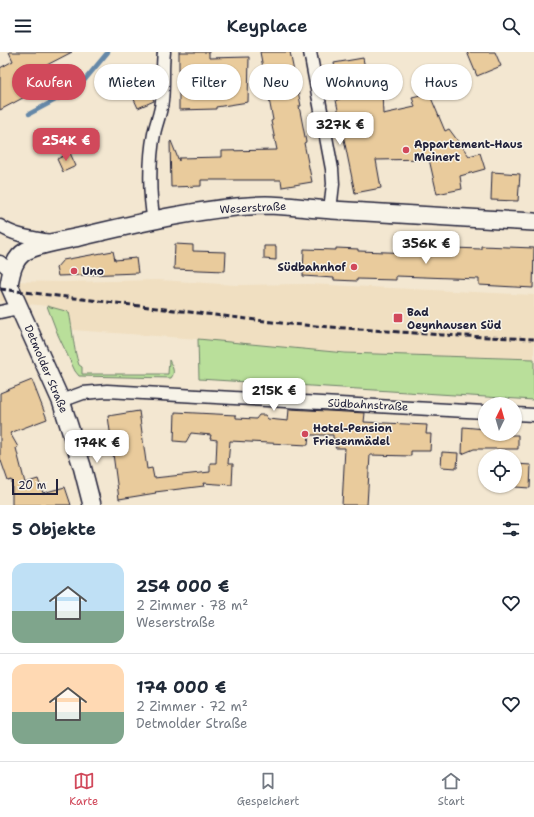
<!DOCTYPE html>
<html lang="de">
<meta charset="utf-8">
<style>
:root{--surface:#fff;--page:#f6f6f7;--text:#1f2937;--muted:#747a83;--line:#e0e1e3;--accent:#d1495b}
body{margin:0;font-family:"Shantell Sans",sans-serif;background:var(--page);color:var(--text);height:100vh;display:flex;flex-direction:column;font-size:15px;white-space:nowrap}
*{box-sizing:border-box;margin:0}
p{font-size:13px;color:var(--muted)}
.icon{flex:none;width:22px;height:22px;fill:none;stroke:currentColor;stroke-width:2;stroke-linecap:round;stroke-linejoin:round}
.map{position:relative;height:453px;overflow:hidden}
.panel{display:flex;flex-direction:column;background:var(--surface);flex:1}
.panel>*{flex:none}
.top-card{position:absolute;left:12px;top:12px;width:510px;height:36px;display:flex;gap:8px}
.needle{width:26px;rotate:5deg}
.buttons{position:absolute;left:478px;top:345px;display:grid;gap:8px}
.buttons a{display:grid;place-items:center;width:44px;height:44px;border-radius:50%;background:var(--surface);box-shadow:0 1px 3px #0004;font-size:20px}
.scale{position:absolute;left:12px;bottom:10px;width:46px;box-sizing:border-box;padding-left:4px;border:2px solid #22223b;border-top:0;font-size:11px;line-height:14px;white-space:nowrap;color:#22223b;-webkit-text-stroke:3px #f7f3e8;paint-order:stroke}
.price{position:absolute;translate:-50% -34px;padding:0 9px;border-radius:8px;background:#fff;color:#222;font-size:13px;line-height:26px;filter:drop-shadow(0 1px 2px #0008)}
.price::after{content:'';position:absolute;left:50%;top:24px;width:12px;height:9px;margin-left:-6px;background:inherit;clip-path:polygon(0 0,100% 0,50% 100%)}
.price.on{background:var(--accent);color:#fff}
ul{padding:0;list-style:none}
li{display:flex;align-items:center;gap:12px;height:100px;padding:0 12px}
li+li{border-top:1px solid var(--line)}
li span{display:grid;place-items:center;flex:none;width:112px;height:80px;border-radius:12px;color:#555}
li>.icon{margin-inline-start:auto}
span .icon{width:48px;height:48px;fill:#fffc;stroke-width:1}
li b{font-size:17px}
h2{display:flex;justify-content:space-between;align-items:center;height:48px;padding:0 12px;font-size:17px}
.pill{padding:0 14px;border-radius:18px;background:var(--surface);box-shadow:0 1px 3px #0004;font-size:14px;line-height:36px}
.pill.on{background:var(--accent);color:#fff}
header{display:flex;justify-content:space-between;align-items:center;height:52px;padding:0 12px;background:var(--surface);font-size:18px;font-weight:600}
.dock{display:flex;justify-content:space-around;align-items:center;height:56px;border-top:1px solid var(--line);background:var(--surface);font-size:11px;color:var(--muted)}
.dock a{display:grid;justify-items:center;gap:2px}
.dock .on{color:var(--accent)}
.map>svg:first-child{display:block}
</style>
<header><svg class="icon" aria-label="menu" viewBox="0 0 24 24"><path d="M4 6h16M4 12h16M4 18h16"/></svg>Keyplace<svg class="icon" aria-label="search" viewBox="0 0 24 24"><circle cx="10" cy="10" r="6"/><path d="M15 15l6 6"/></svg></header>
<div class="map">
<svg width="534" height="453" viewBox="0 0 534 453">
<rect width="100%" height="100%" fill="#f3e7d1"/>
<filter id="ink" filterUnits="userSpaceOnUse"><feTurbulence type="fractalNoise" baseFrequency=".025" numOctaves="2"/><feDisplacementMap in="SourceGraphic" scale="8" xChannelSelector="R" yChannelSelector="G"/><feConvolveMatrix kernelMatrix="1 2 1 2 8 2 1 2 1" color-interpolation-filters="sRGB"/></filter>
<g filter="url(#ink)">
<path fill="#f0dfc1" d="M159 228 236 233 308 232 534 243V307L345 301 198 287 73 278 69 260 47 254 0 249V229L64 230Z"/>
<path fill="#b9df9a" stroke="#6e806a" d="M47 254 69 260C73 278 73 296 79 313L82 315V322H168L169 308C172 314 176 320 171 326L79 324 75 319 58 283Z
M198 287 345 301 534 307V348L199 327Z"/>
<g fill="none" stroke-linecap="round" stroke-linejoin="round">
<path stroke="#6588a8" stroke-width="4.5" d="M29 62 78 36 108 0"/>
</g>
<path fill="#e9cb9c" stroke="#22223b" d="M9 0H72L43 15 44 17 28 25 36 39 0 58V16L13 9Z
M179 0H209V6L249 5 248 50 216 55V57L179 58Z
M260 0H290L301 54H299L306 90 304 91 312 130 282 135 281 128H201V134L171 135 170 90 171 89 179 109V106L222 105V99L277 98 271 69 273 68Z
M467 0H495L501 14 477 24Z
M363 6 370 41 382 39 383 62 415 55 412 45 429 41 445 79 449 77 469 104 480 101 485 117 460 124 462 137 437 142 429 107 376 108 381 136 355 141 336 48 340 47 334 11Z
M144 25 154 49 138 56 127 32Z
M70 101 76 114 63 120 57 107Z
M492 120 520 122 518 149 491 148Z
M175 192 193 193V199L226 200 225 219 174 217Z
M264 194H276V208L264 207Z
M481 194 534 196 533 236 479 233V227L396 224V228L357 227V229L334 228V226L303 224 304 197 336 198V196L358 197V199L415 201V199H426V195L481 197Z
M113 199 115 208 136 206 138 221 58 224 56 216 63 208Z
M32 328 47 367 10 381 18 395 16 396 25 431 38 427 43 441 65 435 71 453H12V428L8 429 0 406V341Z
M289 357 365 361 364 370 427 373 426 382H431L430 399H411V404L370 403 367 453H342L345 396H335L340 387H333V383H309L308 393 230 389 228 412H233L232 433 203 431 204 434 155 440 156 441 119 447 108 364 139 359 147 417 152 416 154 426 210 420V411H216L217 388 210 387 211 383 191 381 186 390 174 389 175 360 236 363V366L256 367 259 363H265L268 367 288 369Z
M463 375 485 377V382L489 383H518V397H474L462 402Z
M442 400 458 401 457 416 441 415Z
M515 412 531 413 530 436 515 435Z"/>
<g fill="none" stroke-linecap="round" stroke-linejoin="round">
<g stroke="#22223b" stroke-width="15">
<path id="minor" d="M310 0 332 117 333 132 330 158
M154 169C149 144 149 107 154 82 156 71 161 61 162 49 164 33 162 16 164 0
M0 174C15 184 33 186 50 189
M0 210 11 219
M0 260 19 256
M61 349 83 341 107 339 485 360
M515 362 534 363"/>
</g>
<g stroke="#22223b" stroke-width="20">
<path id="secondary" d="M92 453 82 414 61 349 9 233C11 220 14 206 26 199 41 191 62 189 79 185 138 171 204 155 266 153 288 153 310 157 332 158 399 162 467 166 534 170"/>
</g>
<use href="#minor" stroke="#f7f3e8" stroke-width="12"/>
<use href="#secondary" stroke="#f7f3e8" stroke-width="17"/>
<path stroke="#22223b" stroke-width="3" stroke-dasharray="6 3" stroke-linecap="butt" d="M0 237 289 272 442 283 534 287"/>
</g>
</g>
<g fill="#d1495b" stroke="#f7f3e8" stroke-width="1.5">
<circle cx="406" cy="98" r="4"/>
<circle cx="354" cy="215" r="4"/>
<circle cx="74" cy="219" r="4"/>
<rect x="393" y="261" width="10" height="10" rx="2"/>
<circle cx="305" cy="382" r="4"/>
</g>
<g text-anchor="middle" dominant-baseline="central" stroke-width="3" stroke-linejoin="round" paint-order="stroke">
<g font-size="11" font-weight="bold" fill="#22223b" stroke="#f7f3e8" text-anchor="start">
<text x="414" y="92">Appartement-Haus<tspan x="414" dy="13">Meinert</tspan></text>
<text x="346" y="215" text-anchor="end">Südbahnhof</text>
<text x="82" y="219">Uno</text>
<text x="407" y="260">Bad<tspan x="407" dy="13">Oeynhausen Süd</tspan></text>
<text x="313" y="376">Hotel-Pension<tspan x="313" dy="13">Friesenmädel</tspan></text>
</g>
<g font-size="11" fill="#22223b" stroke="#f7f3e8">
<text transform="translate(253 156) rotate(-3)">Weserstraße</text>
<text transform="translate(46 317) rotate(67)">Detmolder Straße</text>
<text transform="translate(368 353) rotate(3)">Südbahnstraße</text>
</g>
</g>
</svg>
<div class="buttons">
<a><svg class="needle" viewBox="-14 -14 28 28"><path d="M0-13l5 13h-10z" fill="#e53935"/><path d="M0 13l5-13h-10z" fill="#747a83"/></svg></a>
<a><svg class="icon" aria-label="locate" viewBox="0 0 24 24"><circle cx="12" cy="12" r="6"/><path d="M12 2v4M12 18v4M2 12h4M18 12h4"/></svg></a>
</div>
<div class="scale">20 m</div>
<b class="price" style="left:340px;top:94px">327K €</b>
<b class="price on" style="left:66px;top:110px">254K €</b>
<b class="price" style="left:426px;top:213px">356K €</b>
<b class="price" style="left:274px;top:360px">215K €</b>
<b class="price" style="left:97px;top:412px">174K €</b>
<div class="top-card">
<a class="pill on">Kaufen</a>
<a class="pill">Mieten</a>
<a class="pill">Filter</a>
<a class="pill">Neu</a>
<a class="pill">Wohnung</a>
<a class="pill">Haus</a>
</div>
</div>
<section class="panel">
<h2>5 Objekte<svg class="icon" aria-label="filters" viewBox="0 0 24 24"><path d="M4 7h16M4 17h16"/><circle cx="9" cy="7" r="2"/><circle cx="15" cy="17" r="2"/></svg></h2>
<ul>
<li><span style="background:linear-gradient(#bfe0f5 60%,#7fa58c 0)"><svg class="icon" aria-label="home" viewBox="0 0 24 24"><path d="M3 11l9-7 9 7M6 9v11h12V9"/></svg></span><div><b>254 000 €</b><p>2 Zimmer · 78 m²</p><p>Weserstraße</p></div><svg class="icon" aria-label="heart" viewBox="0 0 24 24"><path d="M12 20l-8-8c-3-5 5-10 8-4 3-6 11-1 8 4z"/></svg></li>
<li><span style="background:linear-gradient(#ffd9b3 60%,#7fa58c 0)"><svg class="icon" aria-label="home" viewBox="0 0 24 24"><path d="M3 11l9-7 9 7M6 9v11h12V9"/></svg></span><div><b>174 000 €</b><p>2 Zimmer · 72 m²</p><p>Detmolder Straße</p></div><svg class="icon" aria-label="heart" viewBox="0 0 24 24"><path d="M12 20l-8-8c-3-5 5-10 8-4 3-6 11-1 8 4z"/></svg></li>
</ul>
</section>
<nav class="dock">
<a class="on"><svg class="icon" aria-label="map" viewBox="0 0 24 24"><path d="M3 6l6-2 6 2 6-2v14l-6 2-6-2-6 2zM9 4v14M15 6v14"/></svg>Karte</a>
<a><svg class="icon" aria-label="saved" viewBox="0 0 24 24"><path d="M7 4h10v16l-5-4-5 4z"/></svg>Gespeichert</a>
<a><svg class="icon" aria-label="home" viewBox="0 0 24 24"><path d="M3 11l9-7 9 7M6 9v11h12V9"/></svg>Start</a>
</nav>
